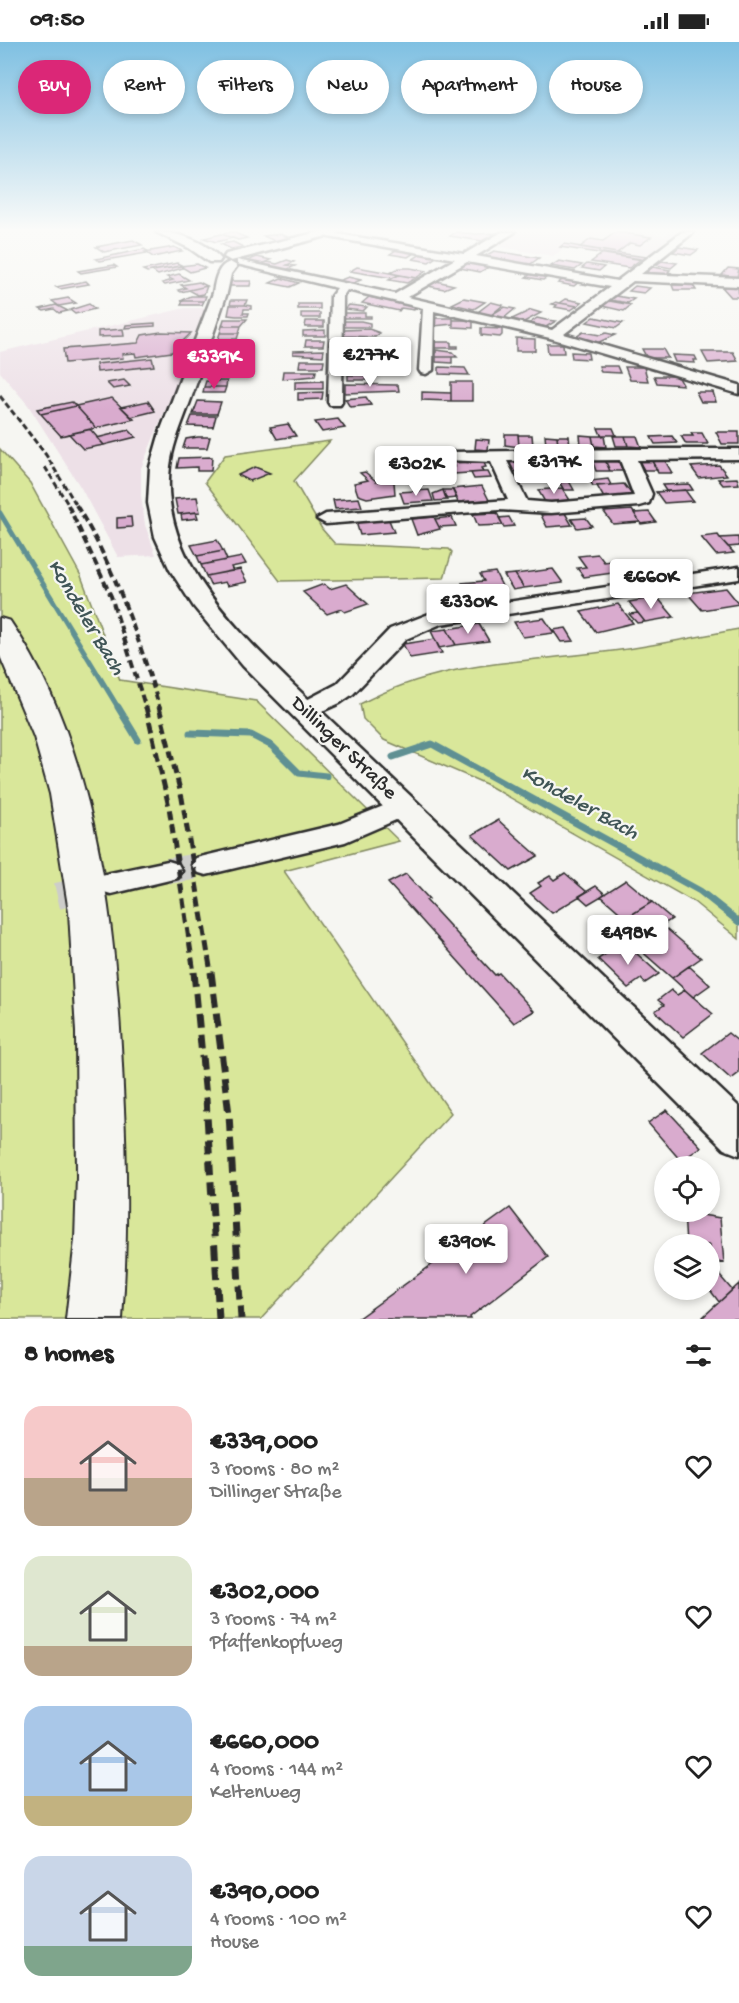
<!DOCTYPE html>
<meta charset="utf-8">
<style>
:root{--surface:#fff;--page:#f2f2f2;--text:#222;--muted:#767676;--accent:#db2777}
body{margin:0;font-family:"Gochi Hand",sans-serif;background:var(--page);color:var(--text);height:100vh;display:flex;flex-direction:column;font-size:22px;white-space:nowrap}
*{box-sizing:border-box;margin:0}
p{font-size:20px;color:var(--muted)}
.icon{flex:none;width:33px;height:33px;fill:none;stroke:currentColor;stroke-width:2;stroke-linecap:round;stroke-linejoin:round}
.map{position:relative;height:1277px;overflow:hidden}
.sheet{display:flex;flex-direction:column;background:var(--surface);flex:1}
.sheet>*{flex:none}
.banner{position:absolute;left:18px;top:18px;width:704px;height:54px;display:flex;gap:12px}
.buttons{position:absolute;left:654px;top:1114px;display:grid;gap:12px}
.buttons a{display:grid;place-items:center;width:66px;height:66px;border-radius:50%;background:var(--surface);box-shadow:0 3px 9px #0003;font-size:30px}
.price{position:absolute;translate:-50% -51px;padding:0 14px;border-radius:6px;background:#fff;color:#222;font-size:20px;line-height:39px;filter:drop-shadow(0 2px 3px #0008)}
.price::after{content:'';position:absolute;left:50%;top:36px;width:18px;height:14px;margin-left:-9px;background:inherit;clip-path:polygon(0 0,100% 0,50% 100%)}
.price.on{background:var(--accent);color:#fff}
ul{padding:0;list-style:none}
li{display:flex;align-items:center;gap:18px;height:150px;padding:0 24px}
li span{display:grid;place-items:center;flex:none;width:168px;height:120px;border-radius:18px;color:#555}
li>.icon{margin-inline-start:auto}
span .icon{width:72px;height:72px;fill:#fffc;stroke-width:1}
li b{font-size:26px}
h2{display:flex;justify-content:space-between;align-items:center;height:72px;padding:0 24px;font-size:26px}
.pill{padding:0 21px;border-radius:27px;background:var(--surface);box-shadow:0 3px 9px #0003;font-size:21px;line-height:54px}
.pill.on{background:var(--accent);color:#fff}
.status{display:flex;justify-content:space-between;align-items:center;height:42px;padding:0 30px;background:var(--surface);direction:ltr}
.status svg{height:16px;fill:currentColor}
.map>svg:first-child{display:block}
</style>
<div class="status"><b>09:50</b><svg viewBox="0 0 49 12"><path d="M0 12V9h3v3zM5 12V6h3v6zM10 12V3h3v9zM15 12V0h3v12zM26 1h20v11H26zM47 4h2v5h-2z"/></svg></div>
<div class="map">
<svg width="739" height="1277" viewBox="0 0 739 1277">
<rect width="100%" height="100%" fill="#f6f6f2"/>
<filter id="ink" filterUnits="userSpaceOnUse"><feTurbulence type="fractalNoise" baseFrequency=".0167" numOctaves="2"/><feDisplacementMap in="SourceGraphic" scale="12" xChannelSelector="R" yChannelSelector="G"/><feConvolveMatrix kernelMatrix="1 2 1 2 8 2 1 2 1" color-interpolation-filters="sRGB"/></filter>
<g filter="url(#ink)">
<path fill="#ede0e7" d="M519 190H642L665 194 670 190 684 191 654 214 649 213 643 218 566 205 553 214 495 204Z
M185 266H208L141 426V453L145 483 156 513 118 515 81 446 28 363 0 330V310Z"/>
<path fill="#d9e79a" stroke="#828962" stroke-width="1.5" d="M330 399 294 439 322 487 335 502 449 507 452 510 444 536 280 539 205 440 225 413Z
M0 407 30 441 81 534 120 638 256 659 399 799 284 829 451 1071 261 1277H0Z
M739 587V897L694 860 486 742 384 698 363 677 360 662C441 619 515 621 604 610 649 605 694 595 739 587Z"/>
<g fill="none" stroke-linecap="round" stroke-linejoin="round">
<path stroke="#5f9093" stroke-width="5" d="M0 471 119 667"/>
<path stroke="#5f9093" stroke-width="7" d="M118 665 138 698
M190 691 251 693 272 704 299 731 326 734
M393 715 432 702 700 849 739 880"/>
</g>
<path fill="#d9abce" stroke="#2b2b2b" stroke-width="1.5" d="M232 190H233L247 196 238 198 221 192Z
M456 190 476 192 496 191 482 199 450 194Z
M616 190 651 195 640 203 630 201 617 211 580 205 591 197 603 199Z
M221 192 233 196 216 200 204 196Z
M281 192 290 196 275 199 263 194Z
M133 198 142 203 104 210 96 205Z
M233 200 243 205 231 207 221 202Z
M564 202 617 211 647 215 643 218 560 205Z
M174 205 182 209 153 215 145 210Z
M679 205 698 208 691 213 673 210Z
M144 207 149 210H145L147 211 100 219 96 217Z
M396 208H400L416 210 408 215 390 212Z
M494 209 539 216 529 223 483 215Z
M603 211 641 217 629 226 591 220Z
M421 212 429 213 436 215 429 220 413 217Z
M257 215 271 218 261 222 247 219Z
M287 218 294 220 287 223 295 224 286 228 261 222 268 220 277 222Z
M559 219 582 223 575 228 551 224Z
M662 219 677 221 671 226 656 223Z
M177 221 183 224 147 230 143 228Z
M466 221 479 222 491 224 480 230 460 226Z
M197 222 205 226 190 230 180 224Z
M587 222 604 225 599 229 582 226Z
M114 223 117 225 81 231 78 229Z
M180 224 183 226 158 233 152 229Z
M357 225 390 231 399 233 392 236 350 229Z
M653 225 670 228 668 230 672 231 664 233 646 230Z
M399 226H410L426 229 416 236 390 231Z
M728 226 739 227 737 235 722 233Z
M179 232 189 238 165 243 162 241 173 238 167 235Z
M531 232 548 235 543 238 526 235Z
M399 233 416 236 407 241 389 238Z
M348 235 361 238 351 242 338 239Z
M281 236 299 241 290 245 270 241Z
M564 237 579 240 574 244 558 241Z
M86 239 89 242 60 247 56 245Z
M231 239H251L250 244H230Z
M436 239 454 243 444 247 428 244Z
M199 240 207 244 181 250 178 248 186 246 181 243Z
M672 243H693L696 248H674Z
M207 244 204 252 198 253 189 248Z
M635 244 650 246 644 251 629 249Z
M722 245H738L739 255H731Z
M191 254H206L204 259H181Z
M616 254 634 257 628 261 611 258Z
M369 255 415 265 414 268 401 266 399 269 362 261Z
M68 256 76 261 59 264 52 259Z
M464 256 485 260 474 267 452 262Z
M566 257 582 260 577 264 560 261Z
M231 258H247L245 263H230Z
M183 259H204L202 263H181Z
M609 259 626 262 631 263 624 269 602 264Z
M491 260 503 263 491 273 478 270Z
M556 260 560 261 577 264 571 268 555 265 557 263 552 262Z
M89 262 95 267 75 272 70 268Z
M298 262H320V267H298Z
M56 263 68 269 59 271 54 267 44 269 40 267Z
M230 263H245L251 264V267H244L243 271H249L248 274H236L228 273Z
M349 263 367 265 363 269 345 267Z
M504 265 515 267 504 276 491 273Z
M531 268 541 271 524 280 512 277Z
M301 271H320V276H301Z
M343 271H365V274H371V276H343Z
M594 275 623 281 616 286 587 280Z
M435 276H453V282L434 284Z
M537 276 546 278 556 279 546 285 530 281Z
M224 277H247L241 284H222Z
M453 278H473V286L453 285Z
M306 279H324V285H305Z
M344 279H361L370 281V285H344Z
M155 281V284L125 286 126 283Z
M222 284H241L239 291H220Z
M481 286 502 287V293L500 295 481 293Z
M123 287 124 294 98 295V289Z
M369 287 380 291 375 295 344 294V288Z
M325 288V294H303V289Z
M161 290 191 291 172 310 136 315 135 311 122 312 123 316 65 321 63 307 138 301 142 293Z
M583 290 600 293 606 291 615 293 597 301 576 295Z
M220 291H239L237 297H218Z
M516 296 535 297V309H516Z
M306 298H324L323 304H305Z
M347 298H369V301L347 304Z
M433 300H451V304H458V306H433Z
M547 302H563L564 311H548Z
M642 307H663L668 316H647Z
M324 308 323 314 293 312V309Z
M345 308H365L370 310 371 314H345Z
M436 308 452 310 457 315H436Z
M214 310H235L232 318H212Z
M571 310 588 311 589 317 572 316Z
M702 310H733L738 319 708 321Z
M672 313 695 314 697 318H694L695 321 675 320Z
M436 315H452V321L436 320Z
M152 316 154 324 97 330 96 322Z
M300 318H324L323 325H299Z
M346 318H369V325H346Z
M213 320H235L233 328H210Z
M599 324H617L620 331 601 330Z
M439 325 465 326 469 333 439 332Z
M625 325H644L648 339 630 338Z
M283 329H316L315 334 282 337Z
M348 329H372V333H348Z
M348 333H372L373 338H348Z
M654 334H678L683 343 657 341Z
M124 338 130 344 113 347 107 341Z
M206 339H227L226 345H204Z
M323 339V347H295V340Z
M451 340H472V359H451Z
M345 342 398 343 399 349 345 351Z
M204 345H226L224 351H203Z
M323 350 322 357 298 358V351Z
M422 350 451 351V359L422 358Z
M696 350H713L716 360H701Z
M366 355 371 363 350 365 345 357Z
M112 356 134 377 96 386 76 364Z
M148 359 155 369 131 375 121 365Z
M198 359 221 360 217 372H193Z
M72 360 76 364 41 372 37 367Z
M76 364 96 386 61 394 41 372Z
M192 374H216L213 385 188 384Z
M338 377 345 386 322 390 315 380Z
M288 382 296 394 277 397 270 385Z
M598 386H613L616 393H601Z
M90 387 104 403 83 407 69 392Z
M129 388 136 395 104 403 97 396Z
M716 390H739V402H722Z
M691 391H702L708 402H686L681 394H693Z
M505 392H518L519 405 505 403Z
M518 393H532L533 404 519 405Z
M545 393 557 394 558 404H546Z
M580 393 592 394 594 404H581Z
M557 394H569L570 405 558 404Z
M592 394H604L606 405 594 404Z
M613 394H625L628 404H616Z
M625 394H637L641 405 628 404Z
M672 394 677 401 655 402 651 395Z
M198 395H210L207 406H183L186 397Z
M476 397 489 398 488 408 475 407Z
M212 415 211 429H197V425L177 426 179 416Z
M651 417H664L672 431H658Z
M651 417 657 428H644L638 418Z
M532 418 537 429H525L520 419Z
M592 418H605L610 429H596Z
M605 418H618L623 429H610Z
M483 419 486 425 481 426 483 430 454 432 451 425H455L453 421Z
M508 419H520L525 429 512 430Z
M582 419 586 429 551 431 548 423H553L551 420Z
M719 423 727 433 699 436 691 425Z
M255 425 270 431 250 439 238 433Z
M365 430 376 439 394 440 395 452 367 456 358 453 354 441 368 438 360 431Z
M483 430H488L491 436 474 437 471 431Z
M737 436 739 442 723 443 718 437Z
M608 437 611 443 593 444 590 439Z
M569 439 574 448H564L559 440Z
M624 442 633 454 604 456 597 444Z
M689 442 693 448 666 449 662 443Z
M482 444 489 458 458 460 452 447Z
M562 446 570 458 545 460 538 448Z
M429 448 433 459 404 461 400 450Z
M443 448H453L457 456 446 457Z
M443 448 447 458 435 459 433 452Z
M685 448 693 459 664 461 656 450Z
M197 455 200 470 178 472 175 457Z
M359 456 362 465 335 467 333 458Z
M632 468 640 480 613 482 604 470Z
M196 470 198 476 182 478 181 472Z
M649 470 656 480 641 482 634 471Z
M497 471 503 483 478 484 473 472Z
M565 471 572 483 547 485 541 473Z
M131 475 132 485 117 486V476Z
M434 475 440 487 417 493 411 477Z
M452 475 456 484 439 485 435 477Z
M509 475 514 484 504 485 499 476Z
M586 476 592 484 577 486 571 477Z
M389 478 394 490 360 493 356 480Z
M718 493 720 496 734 511 716 513 701 495Z
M738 495 739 504 728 505 720 496Z
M217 498 223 509 197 514 191 503Z
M223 509 227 518 201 523 197 514Z
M598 512 604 520 611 519 620 530 584 535 577 526 586 525 578 514Z
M242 515 246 522 231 525 233 529 206 534 201 523Z
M240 527 247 540 227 544 225 540 210 543 206 534Z
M553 527 563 541 524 546 515 532Z
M495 530 506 552 469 556 462 541 484 539 480 532Z
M515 532 524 546 513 548 504 533Z
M324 542 330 547 346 542 368 562 345 570 341 567 327 572 303 550Z
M726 546 739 562 702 568 687 551Z
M657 555 674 575 645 580 629 560Z
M618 562 633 581 596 590 581 570Z
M638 571 645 580 637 581 629 572Z
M544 576 554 591 523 595 514 580Z
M479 582 489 599 456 603 447 587Z
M566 586 574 599 561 600 553 588Z
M447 587 456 603 439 606 431 589Z
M435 597 442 611 410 616 403 602Z
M498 778 538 814 511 829 472 793Z
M565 831 587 850 552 871 530 851 541 844 538 841 550 834 554 838Z
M406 832 429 857 426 858 495 933 499 931 534 969 514 981 388 841Z
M626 838 652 860 626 876 601 854Z
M596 844 605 852 588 862 579 854Z
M652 860 672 877 646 894 626 876Z
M667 887 701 916 672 936 638 906Z
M624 900 659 932 645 941 641 937 628 946 598 917Z
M689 924 710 943 693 955 672 936Z
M671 948 677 953 685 948 713 972 683 995 655 969 664 963 658 958Z
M728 991 739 1000V1031L731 1037 702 1011Z
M667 1068 701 1105 681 1119 648 1081Z
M510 1166 548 1215 470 1275 471 1277H357Z
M684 1170 720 1176 724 1221 710 1219V1203H686Z
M710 1219 717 1220 720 1234 732 1248 719 1260 710 1248Z
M739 1242V1277H704L703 1275Z"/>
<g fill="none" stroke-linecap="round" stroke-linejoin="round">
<path stroke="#cdcdca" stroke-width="26" stroke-dasharray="26 14" stroke-linecap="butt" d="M168 829 206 823
M57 854 94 845"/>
<g stroke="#2b2b2b" stroke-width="5">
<path id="minor" d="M325 190 464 212 502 190H515L476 214 617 239 682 190H694L641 232 739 236V244L633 239 564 292 739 343V352L550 296 434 269 433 328 426 332 421 331 419 328 423 266 347 248 343 254 342 360 340 363H330L328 360 331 254 337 246 237 222V218L395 252 455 217 329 195 325 194ZM467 220 610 245 552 288 407 255Z
M626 407H739V417L637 418 652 452 649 461 639 464 551 471 499 468 326 482 317 477 326 472 508 458 491 420 446 418 444 415 446 412 452 410ZM620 418 634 454 551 461 527 459 507 419Z
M739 525V537L441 582 406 597 353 652 340 661 311 674 303 676 295 674 291 669 295 664 337 642 390 587 429 572Z
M403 756 412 759 416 765 412 771 345 800 206 833 196 830 192 823 196 816 339 782Z
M168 819 178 822 182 829 178 836 111 852 101 849 97 841 101 833Z"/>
</g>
<g stroke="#2b2b2b" stroke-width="5">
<path id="tertiary" d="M156 190C179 190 205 199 221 217L219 220H209L189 206Z
M319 190H342L231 219 224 215 226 212Z
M230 220 237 224 231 232 227 251C215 285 204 320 192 354 184 377 173 400 170 424 159 513 230 581 288 638L739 1065V1113L724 1107 243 624 194 565 170 528 155 495 148 461 150 425 160 390 213 251C215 239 217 224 230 220Z"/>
</g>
<g stroke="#2b2b2b" stroke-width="4">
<path id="secondary" d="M0 576 10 579C99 707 117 894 123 1046 127 1124 128 1199 122 1277H66L75 1198 77 1135 76 990 69 870 50 752 34 695 0 614Z"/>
</g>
<use href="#minor" fill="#f6f6f2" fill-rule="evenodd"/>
<use href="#tertiary" fill="#f6f6f2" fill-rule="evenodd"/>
<use href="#secondary" fill="#f6f6f2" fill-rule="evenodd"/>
<path stroke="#2b2b2b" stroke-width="3" stroke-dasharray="6 3" stroke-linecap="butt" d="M0 354 46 413 77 464
M45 425 69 464"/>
<path stroke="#2b2b2b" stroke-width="4" stroke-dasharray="8 4" stroke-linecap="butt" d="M68 463 111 554 146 667
M76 463C115 525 139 597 160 667"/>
<path stroke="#2b2b2b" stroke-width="5" stroke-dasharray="10 5" stroke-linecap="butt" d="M146 665 169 765 194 931
M159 665 182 756 211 931"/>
<path stroke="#2b2b2b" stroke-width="7" stroke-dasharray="14 7" stroke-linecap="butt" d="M194 930 206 1056 219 1277
M211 930 229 1072 241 1277"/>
</g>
</g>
<linearGradient id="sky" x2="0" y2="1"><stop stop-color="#7fc0e2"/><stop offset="0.51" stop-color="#fbfbf9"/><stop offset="1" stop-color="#fbfbf9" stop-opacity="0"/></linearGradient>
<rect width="739" height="369" fill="url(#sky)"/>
<g text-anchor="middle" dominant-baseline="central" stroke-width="4.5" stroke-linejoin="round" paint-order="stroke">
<g font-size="21" fill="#2b2b2b" stroke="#f6f6f2">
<text transform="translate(343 707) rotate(44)">Dillinger Straße</text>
</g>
<g font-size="22" font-style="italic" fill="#405556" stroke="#f6f6f2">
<text transform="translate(85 576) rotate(59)">Kondeler Bach</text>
<text transform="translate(579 762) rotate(29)">Kondeler Bach</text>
</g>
</g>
</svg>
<div class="buttons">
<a><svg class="icon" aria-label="locate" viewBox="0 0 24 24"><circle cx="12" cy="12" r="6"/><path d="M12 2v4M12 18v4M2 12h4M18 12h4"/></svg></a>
<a><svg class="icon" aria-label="layers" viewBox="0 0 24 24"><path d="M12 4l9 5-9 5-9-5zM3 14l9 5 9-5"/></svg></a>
</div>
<b class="price" style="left:370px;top:346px">€277K</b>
<b class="price on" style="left:214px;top:348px">€339K</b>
<b class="price" style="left:554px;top:453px">€317K</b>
<b class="price" style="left:416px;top:455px">€302K</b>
<b class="price" style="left:651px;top:568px">€660K</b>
<b class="price" style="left:468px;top:593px">€330K</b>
<b class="price" style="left:628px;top:924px">€498K</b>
<b class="price" style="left:466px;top:1233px">€390K</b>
<div class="banner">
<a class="pill on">Buy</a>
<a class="pill">Rent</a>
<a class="pill">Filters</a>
<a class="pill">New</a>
<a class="pill">Apartment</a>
<a class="pill">House</a>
</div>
</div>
<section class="sheet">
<h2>8 homes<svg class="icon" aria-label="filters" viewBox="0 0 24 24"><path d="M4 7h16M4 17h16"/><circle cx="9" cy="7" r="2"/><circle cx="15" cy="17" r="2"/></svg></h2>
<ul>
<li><span style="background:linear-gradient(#f6c9c9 60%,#b9a48a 0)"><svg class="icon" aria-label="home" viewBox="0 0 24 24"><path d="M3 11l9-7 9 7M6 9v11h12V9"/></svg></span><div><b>€339,000</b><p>3 rooms · 80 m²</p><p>Dillinger Straße</p></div><svg class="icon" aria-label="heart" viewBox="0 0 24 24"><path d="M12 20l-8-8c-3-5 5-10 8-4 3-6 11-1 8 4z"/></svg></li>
<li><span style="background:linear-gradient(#dfe7d0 75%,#b9a48a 0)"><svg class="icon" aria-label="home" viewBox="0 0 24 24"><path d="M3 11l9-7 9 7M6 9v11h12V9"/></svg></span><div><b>€302,000</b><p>3 rooms · 74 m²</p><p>Pfaffenkopfweg</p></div><svg class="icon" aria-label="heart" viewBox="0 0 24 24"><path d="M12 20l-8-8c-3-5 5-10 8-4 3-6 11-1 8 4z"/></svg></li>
<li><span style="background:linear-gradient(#a9c7e8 75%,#c2b280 0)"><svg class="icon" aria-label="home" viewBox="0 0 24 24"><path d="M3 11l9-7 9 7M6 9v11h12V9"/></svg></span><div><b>€660,000</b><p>4 rooms · 144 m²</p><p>Keltenweg</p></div><svg class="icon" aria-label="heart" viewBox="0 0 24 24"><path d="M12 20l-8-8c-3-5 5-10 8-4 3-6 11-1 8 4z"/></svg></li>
<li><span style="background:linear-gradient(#c9d6e8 75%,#7fa58c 0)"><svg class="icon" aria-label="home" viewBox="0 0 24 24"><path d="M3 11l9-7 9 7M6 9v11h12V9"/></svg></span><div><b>€390,000</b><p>4 rooms · 100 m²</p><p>House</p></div><svg class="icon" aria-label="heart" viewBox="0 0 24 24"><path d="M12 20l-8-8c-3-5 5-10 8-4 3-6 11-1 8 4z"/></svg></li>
</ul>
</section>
